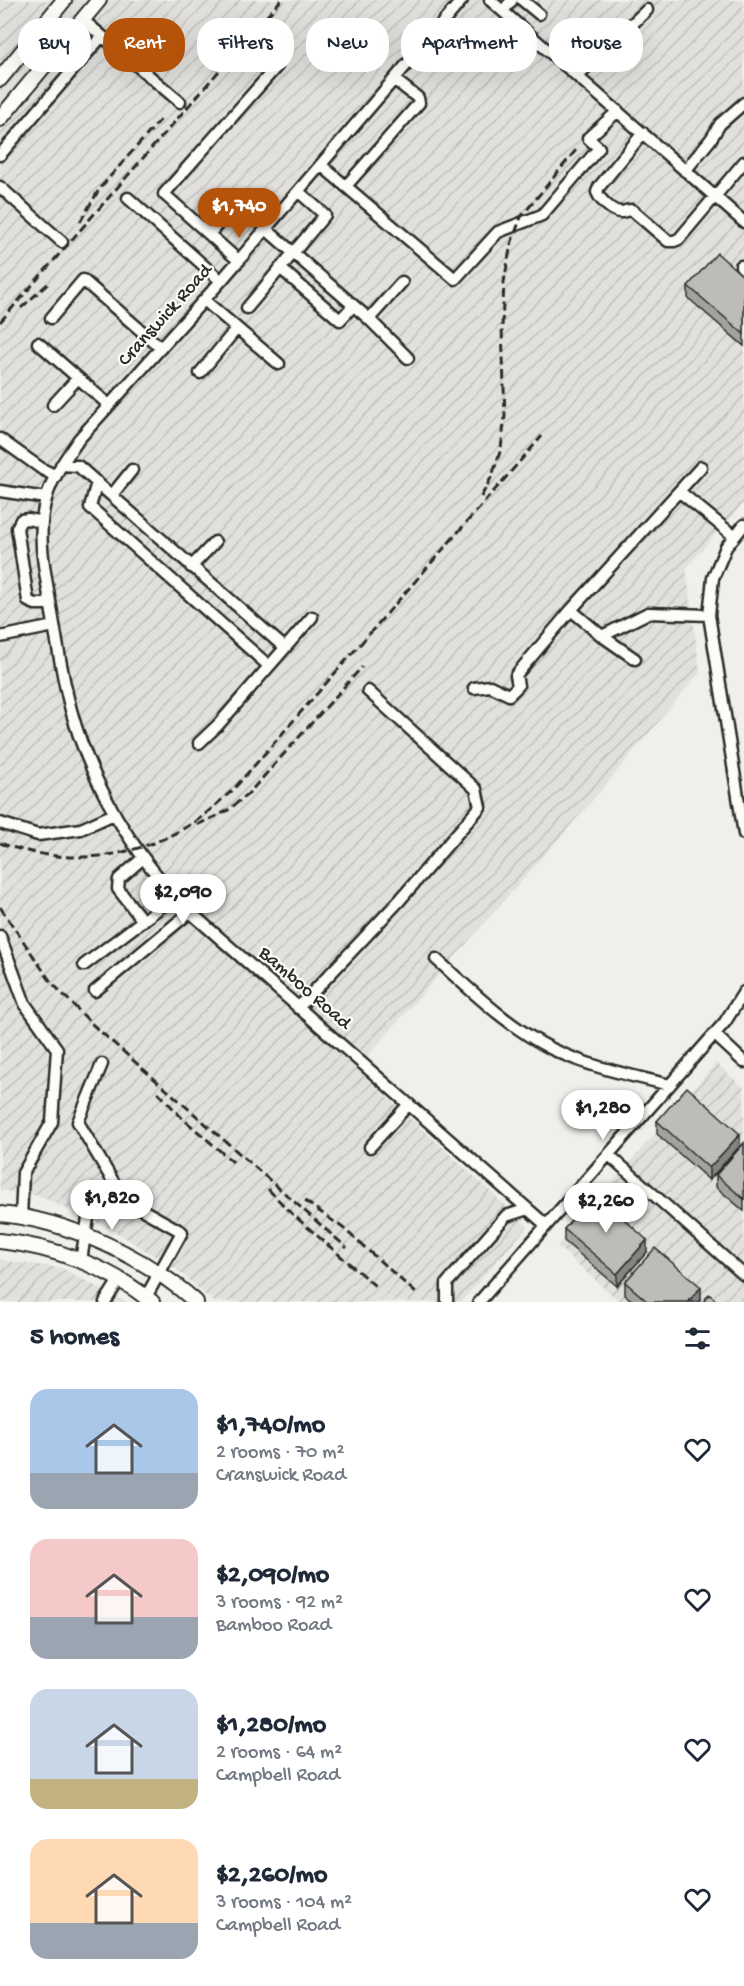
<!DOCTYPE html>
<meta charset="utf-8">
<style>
:root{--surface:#fff;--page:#f2f2f3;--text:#1f2937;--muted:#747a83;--accent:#b45309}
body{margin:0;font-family:"Gochi Hand",sans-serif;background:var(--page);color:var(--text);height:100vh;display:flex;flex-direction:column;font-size:22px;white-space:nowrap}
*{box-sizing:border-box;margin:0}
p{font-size:20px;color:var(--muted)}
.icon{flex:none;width:33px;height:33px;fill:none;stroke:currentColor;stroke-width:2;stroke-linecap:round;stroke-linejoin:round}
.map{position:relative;height:1302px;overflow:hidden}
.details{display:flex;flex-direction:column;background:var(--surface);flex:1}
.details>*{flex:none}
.banner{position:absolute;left:18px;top:18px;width:708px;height:54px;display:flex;gap:12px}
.price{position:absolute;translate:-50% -51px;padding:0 14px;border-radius:21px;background:#fff;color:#222;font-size:20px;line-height:39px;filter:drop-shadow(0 2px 3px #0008)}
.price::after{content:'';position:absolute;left:50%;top:36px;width:18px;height:14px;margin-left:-9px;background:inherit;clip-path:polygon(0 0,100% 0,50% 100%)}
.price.active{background:var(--accent);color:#fff}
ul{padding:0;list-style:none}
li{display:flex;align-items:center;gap:18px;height:150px;padding:0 30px}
li span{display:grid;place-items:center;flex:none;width:168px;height:120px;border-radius:18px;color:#555}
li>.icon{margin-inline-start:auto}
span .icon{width:72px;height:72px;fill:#fffc;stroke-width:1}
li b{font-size:26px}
h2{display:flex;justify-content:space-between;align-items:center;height:72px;padding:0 30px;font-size:26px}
.chip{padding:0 21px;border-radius:24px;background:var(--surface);box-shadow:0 6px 24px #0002;font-size:21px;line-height:54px}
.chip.active{background:var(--accent);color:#fff}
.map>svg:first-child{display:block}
</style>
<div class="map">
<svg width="744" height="1302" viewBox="0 0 744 1302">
<defs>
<pattern id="industrial-furrows" width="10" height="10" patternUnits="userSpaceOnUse" patternTransform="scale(1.5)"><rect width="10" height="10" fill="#e1e0dc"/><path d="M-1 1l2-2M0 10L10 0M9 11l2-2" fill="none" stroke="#c1c0bd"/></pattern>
</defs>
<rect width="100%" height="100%" fill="#f0efeb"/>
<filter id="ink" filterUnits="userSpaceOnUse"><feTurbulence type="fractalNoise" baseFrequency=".0167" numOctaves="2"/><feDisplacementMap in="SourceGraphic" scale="12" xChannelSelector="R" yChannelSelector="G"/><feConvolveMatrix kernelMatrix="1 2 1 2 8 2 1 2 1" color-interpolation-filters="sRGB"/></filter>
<g filter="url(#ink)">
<path fill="url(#industrial-furrows)" d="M0 0H744V502L686 568 700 672 592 801 371 1052 358 1070 528 1226 461 1302H214L176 1269 109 1228 39 1196 0 1190Z
M716 1063 744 1088V1302H620L557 1246Z
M0 1260 61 1268 126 1302H0Z"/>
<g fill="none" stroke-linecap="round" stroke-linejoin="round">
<g stroke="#2b2b2b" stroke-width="15">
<path id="minor" d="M462 0 221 281 79 439C66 458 52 477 46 499 36 534 45 572 51 607 57 641 62 677 71 710 92 786 134 856 190 912L546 1225
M490 0 744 222
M522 0 539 14
M503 11 512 0
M83 20 180 102
M577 76 647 10
M643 133 599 187 597 192C600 200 613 213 622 212 625 211 629 210 632 210L668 241H674L679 239 744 162
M0 155 102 36
M322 166 455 279 498 232 542 215 599 148 588 138 618 111
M685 171 711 139 720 124 744 103
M346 186 419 103 418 98 395 80
M0 187 62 242
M128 198 221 281
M266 229 369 319 408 358
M209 234 240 200
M239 261 164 194 277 66
M741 266 744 269
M280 268 340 320 353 306
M204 300 279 364
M247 308 325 215 299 192
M51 318 83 280 161 348
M369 319 402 282
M38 343 109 405
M200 373 237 328
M53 405 78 378
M0 439 42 469 56 476
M61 465 78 466 285 648
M97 482 90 507 269 666
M0 491 46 498
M680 492 734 536
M112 495 132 470
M42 522 28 519 21 520 17 528 28 601 35 604H50
M744 525 726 547 713 578 709 615 744 834
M191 567 215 542
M571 610 602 636 635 659
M602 636 648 613 709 615
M0 637 54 626
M474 688 490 686 509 695 518 686 516 675 571 610 701 467
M199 743 218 725 312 617
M0 823 38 835 81 829 114 814
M143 921 118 889 119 879 143 858
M0 936 25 1004 57 1049 52 1122 23 1173 21 1218
M436 959C472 991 508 1027 552 1049 589 1067 630 1075 670 1085
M84 965 174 897
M95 991 190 912
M298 1008 399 901 480 807 476 789 368 691
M714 1034 744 1062
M102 1064 78 1122 114 1183 141 1209 182 1232 146 1297
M370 1147 409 1104
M609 1155 744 1275
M81 1260 89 1212 114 1183
M105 1302 119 1280
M447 1302V1283L506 1216 528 1209
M479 1302 725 1022 744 992"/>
</g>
<g stroke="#2b2b2b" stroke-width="18">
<path id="major" d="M0 79 64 0
M0 119 99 0
M0 1214C67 1220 146 1257 196 1302
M0 1241C55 1247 109 1267 152 1302"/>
</g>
<use href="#minor" stroke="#fdfcf7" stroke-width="10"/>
<use href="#major" stroke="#fdfcf7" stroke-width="14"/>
<path stroke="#2b2b2b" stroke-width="3" stroke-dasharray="9 4.5" stroke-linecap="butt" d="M80 222 100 188 161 119
M21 308 50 282
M0 322 281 0
M481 497 492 476 501 449 505 416 502 327 504 282 511 244 521 217 576 150
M197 825 227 811 248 794 362 667
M0 843C64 866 129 861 188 826 204 817 218 802 232 791L542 436
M0 907 51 982 93 1025 347 1248
M158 1092 181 1117 233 1162
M268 1189 289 1211 375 1286
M305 1201 343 1228 416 1293"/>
</g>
<path fill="#a3a29e" stroke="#2b2b2b" stroke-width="1.5" d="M744 277V346L688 298V286Z
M657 1121 740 1146 709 1180 657 1134Z
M744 1143V1211L716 1187V1175Z
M564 1229 647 1252 617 1286 564 1241Z
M625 1282 701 1300 699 1302H634L625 1295Z"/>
<path fill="#848481" stroke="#2b2b2b" stroke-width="1.5" d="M740 1134V1146L709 1180V1168Z
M647 1240V1252L617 1286V1274Z
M701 1287V1300L699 1302H688Z"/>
<path fill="#bdbcb8" stroke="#2b2b2b" stroke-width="1.5" d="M717 253 744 277V334L688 286Z
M687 1087 740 1134 709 1168 657 1121Z
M744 1143V1199L716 1175Z
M595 1193 647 1240 617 1274 564 1229Z
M655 1248 701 1287 688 1302H648L625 1282Z
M709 1294 718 1302H703Z"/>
</g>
<g text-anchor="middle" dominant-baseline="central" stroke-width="4.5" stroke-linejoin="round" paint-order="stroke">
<g font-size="20" fill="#2b2b2b" stroke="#fdfcf7">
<text transform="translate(166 316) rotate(-48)">Cranswick Road</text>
<text transform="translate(304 989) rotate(41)">Bamboo Road</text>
</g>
</g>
</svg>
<b class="price active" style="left:239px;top:239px">$1,740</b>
<b class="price" style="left:183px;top:925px">$2,090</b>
<b class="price" style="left:603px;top:1141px">$1,280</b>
<b class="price" style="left:112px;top:1231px">$1,820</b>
<b class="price" style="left:606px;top:1234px">$2,260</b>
<div class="banner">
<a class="chip">Buy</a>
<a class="chip active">Rent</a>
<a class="chip">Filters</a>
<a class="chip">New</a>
<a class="chip">Apartment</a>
<a class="chip">House</a>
</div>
</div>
<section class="details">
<h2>5 homes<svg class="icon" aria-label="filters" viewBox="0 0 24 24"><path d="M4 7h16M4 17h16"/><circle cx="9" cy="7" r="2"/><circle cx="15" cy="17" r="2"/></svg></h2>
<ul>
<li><span style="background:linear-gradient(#a9c7e8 70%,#9aa5b1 0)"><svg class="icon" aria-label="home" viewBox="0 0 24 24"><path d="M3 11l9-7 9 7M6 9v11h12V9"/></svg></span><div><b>$1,740/mo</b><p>2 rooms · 70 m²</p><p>Cranswick Road</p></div><svg class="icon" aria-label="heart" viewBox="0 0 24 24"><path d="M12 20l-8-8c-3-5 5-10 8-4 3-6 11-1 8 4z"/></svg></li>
<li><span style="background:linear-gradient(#f6c9c9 65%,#9aa5b1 0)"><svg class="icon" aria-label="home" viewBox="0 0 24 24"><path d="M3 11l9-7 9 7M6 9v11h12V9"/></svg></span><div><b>$2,090/mo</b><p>3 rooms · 92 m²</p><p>Bamboo Road</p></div><svg class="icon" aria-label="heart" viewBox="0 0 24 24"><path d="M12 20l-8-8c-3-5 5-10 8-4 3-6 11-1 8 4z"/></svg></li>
<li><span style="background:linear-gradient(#c9d6e8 75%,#c2b280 0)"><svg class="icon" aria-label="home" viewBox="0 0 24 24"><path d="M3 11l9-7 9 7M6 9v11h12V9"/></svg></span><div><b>$1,280/mo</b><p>2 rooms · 64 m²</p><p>Campbell Road</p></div><svg class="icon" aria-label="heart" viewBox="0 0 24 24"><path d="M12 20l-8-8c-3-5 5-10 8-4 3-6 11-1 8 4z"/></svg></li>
<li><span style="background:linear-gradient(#ffd9b3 70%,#9aa5b1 0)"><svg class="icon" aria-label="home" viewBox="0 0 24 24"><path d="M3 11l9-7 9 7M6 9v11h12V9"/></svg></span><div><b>$2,260/mo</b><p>3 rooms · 104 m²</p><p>Campbell Road</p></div><svg class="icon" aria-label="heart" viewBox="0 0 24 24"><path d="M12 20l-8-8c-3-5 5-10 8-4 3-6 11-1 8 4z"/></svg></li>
</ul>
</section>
